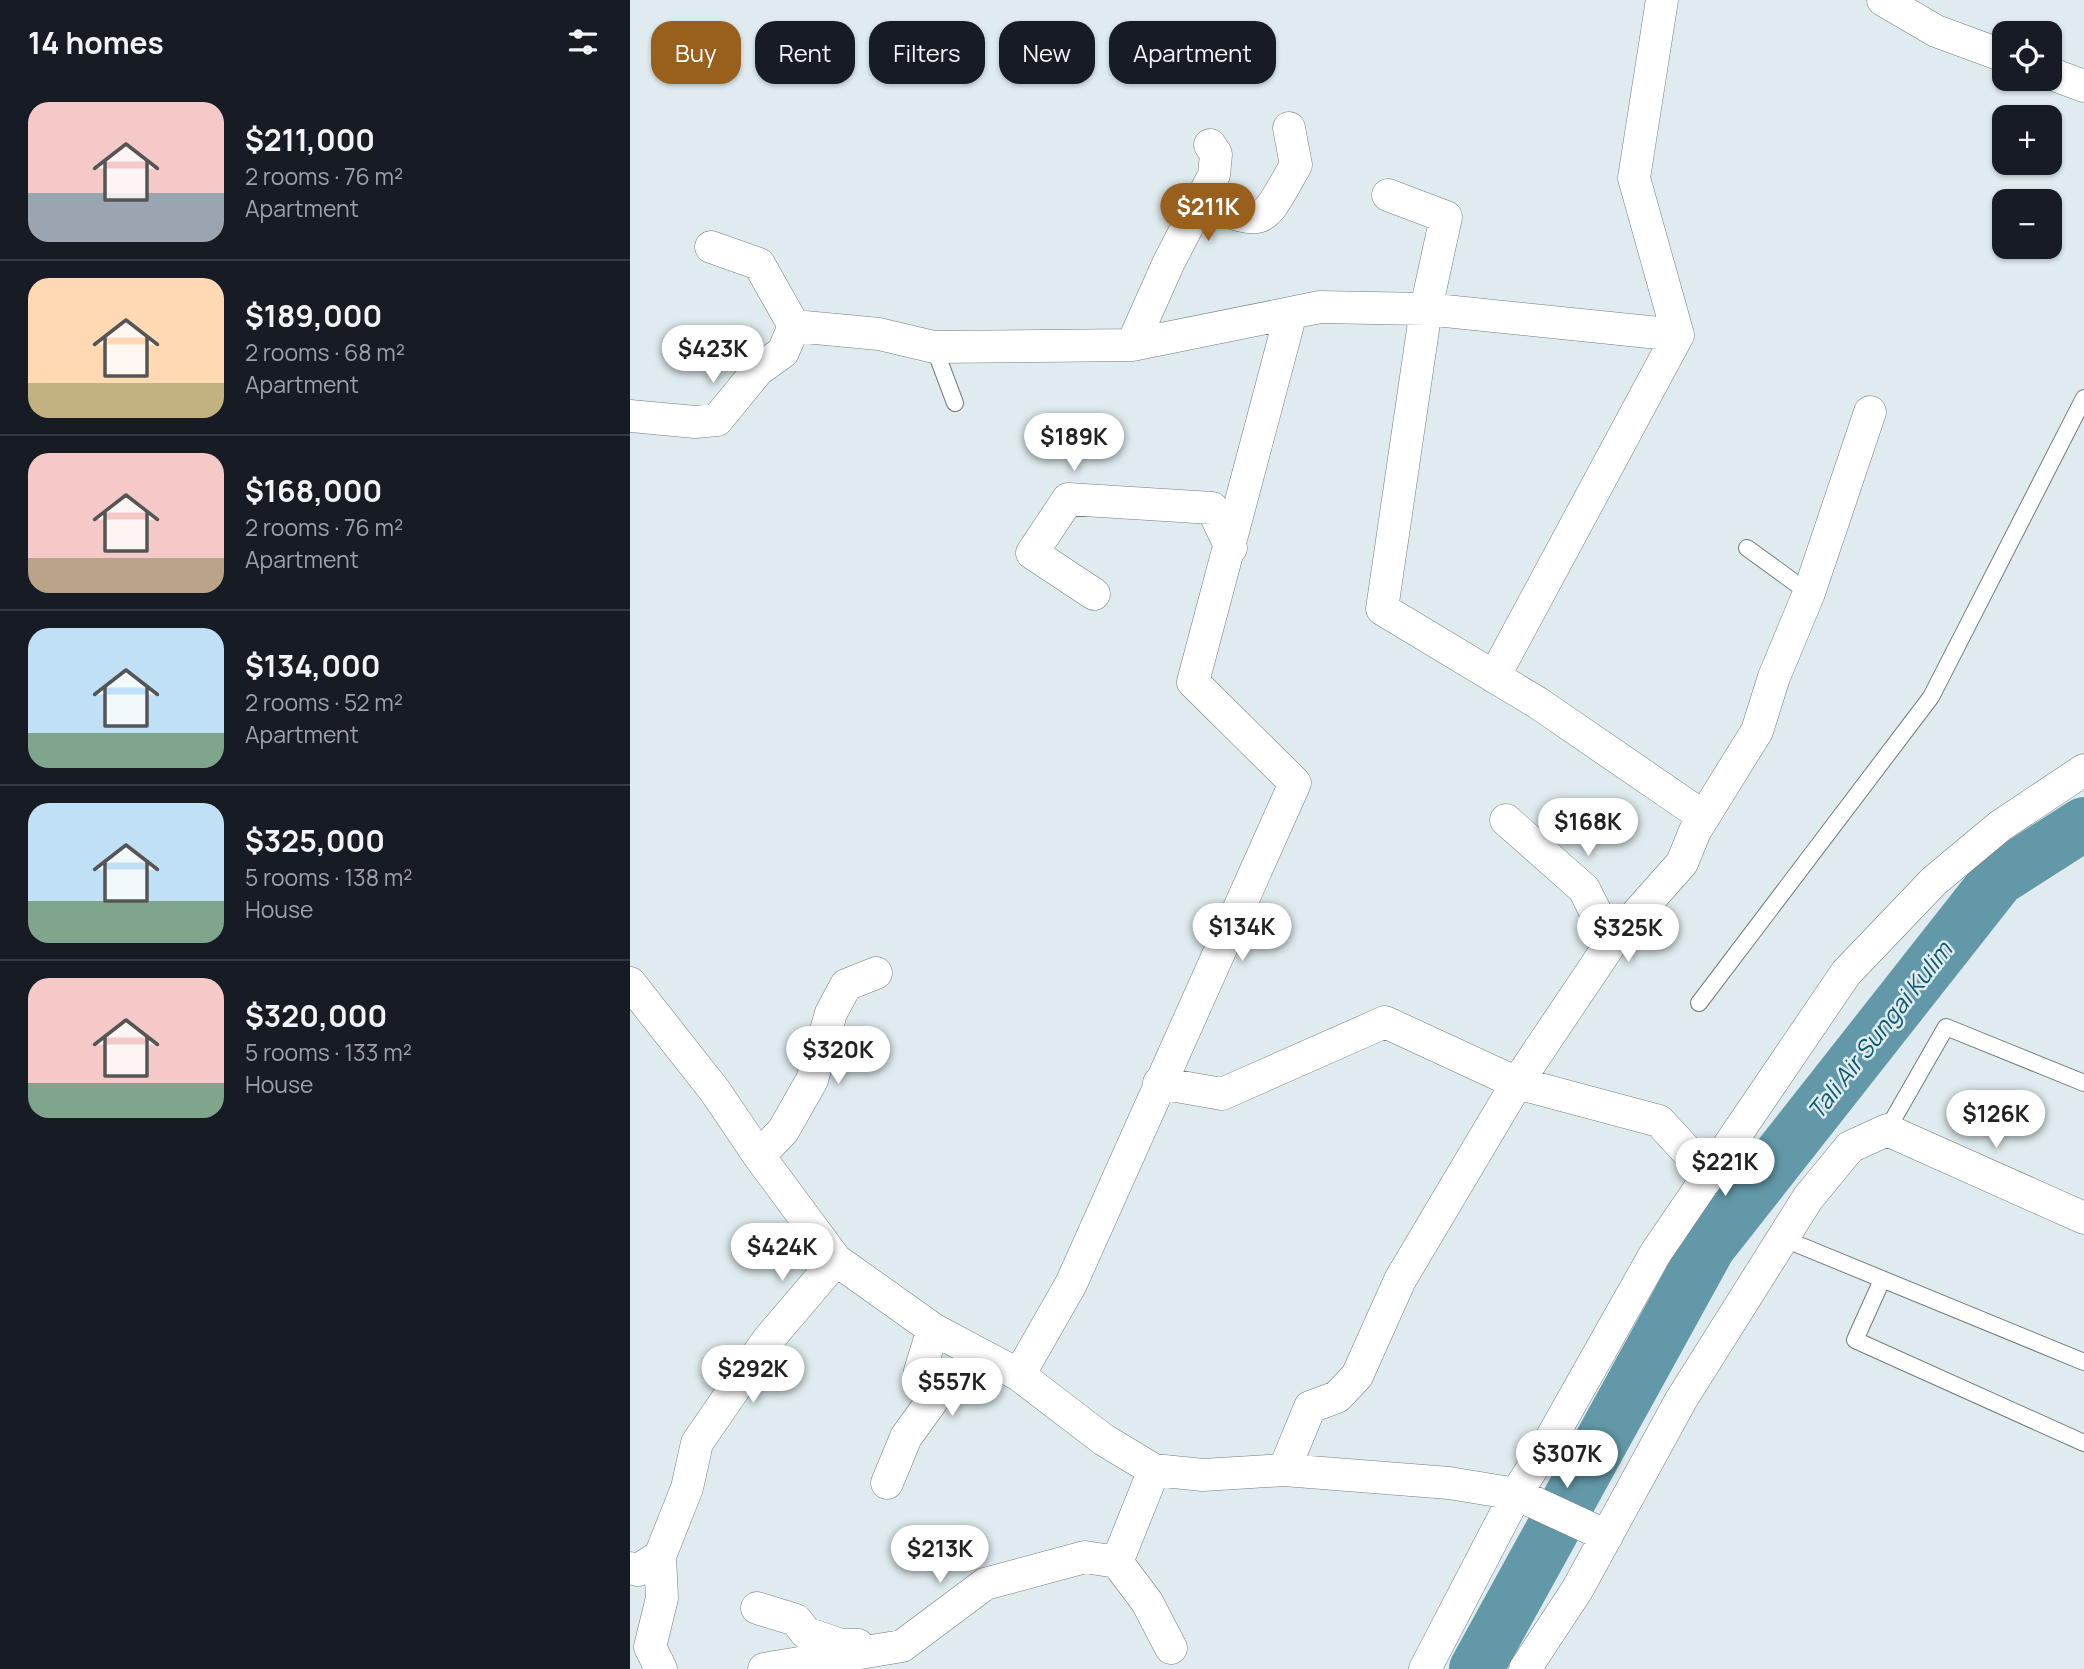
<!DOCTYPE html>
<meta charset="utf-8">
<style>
:root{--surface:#171b24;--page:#20242c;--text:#f1f3f6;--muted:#9ea1a6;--line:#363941;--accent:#99601d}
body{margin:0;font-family:Manrope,sans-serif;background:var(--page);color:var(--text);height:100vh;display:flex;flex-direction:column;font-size:26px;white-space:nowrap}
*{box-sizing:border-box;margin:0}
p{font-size:23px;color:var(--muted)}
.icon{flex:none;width:38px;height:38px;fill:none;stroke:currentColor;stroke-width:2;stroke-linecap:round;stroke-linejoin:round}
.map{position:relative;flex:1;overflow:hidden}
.details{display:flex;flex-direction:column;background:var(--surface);width:630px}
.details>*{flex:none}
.hud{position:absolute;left:21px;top:21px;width:665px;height:63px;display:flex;gap:14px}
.buttons{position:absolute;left:1362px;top:21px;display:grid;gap:14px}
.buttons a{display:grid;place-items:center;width:70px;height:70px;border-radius:14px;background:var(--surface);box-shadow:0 2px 5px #0004;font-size:35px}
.price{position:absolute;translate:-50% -60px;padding:0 16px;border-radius:24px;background:#fff;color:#222;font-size:23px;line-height:46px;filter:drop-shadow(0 2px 4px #0008)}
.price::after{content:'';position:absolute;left:50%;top:42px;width:21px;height:16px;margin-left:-10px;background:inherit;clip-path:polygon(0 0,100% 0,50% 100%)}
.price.active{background:var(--accent);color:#fff}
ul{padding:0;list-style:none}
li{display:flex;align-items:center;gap:21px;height:175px;padding:0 28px}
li+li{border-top:2px solid var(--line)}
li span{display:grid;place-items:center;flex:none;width:196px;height:140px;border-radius:21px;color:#555}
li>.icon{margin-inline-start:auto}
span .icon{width:84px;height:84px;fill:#fffc;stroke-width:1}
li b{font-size:30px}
h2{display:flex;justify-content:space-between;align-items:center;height:84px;padding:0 28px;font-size:30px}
.chip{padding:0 24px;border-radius:21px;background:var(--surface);box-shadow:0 2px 5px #0004;font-size:24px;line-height:63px}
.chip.active{background:var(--accent);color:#fff}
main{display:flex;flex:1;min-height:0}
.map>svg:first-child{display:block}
</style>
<main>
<section class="details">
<h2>14 homes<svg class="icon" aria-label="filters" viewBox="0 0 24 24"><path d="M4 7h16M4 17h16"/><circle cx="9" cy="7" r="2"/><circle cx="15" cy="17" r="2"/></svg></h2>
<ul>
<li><span style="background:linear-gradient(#f6c9c9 65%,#9aa5b1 0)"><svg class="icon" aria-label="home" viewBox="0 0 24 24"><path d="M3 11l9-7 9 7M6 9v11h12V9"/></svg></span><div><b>$211,000</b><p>2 rooms · 76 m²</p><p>Apartment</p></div></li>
<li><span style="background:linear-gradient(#ffd9b3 75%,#c2b280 0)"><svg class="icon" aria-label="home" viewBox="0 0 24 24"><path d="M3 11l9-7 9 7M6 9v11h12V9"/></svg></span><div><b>$189,000</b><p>2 rooms · 68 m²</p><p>Apartment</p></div></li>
<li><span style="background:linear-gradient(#f6c9c9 75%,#b9a48a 0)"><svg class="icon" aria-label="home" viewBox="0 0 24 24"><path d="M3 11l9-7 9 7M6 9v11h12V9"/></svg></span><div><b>$168,000</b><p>2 rooms · 76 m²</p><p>Apartment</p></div></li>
<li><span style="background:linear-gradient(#bfe0f5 75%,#7fa58c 0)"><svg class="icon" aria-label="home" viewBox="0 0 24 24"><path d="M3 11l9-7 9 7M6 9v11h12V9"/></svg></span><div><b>$134,000</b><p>2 rooms · 52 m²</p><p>Apartment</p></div></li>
<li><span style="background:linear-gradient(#bfe0f5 70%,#7fa58c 0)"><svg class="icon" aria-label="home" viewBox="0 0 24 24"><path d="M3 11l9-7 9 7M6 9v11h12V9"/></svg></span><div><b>$325,000</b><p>5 rooms · 138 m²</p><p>House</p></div></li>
<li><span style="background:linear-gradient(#f6c9c9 75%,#7fa58c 0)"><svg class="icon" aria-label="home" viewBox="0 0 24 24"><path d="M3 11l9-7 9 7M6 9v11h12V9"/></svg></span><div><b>$320,000</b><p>5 rooms · 133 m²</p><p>House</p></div></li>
</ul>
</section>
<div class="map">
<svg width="1454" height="1669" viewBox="0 0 1454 1669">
<rect width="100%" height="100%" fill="#dfebef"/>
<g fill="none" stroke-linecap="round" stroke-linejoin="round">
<path stroke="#6298a8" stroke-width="54" d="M846 1669 1079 1246 1368 879 1454 824"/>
<g stroke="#717c7f" stroke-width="18">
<path id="service" d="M304 347 325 403
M1117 548 1179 593
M1069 1003 1301 697 1454 398
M1257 1130 1316 1027 1454 1083
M1152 1238 1454 1362
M1252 1280 1225 1340 1454 1443"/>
</g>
<g stroke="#717c7f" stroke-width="33">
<path id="minor" d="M1253 0 1306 31 1374 56
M1419 73 1454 86
M758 195 816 217 796 309 752 609 908 703 1074 817
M570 201C639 227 630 227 666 165L659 128
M81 247 129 264 164 326 249 334 304 347 502 345 690 307 796 309 1048 335
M502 345 538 264 584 175 586 154 580 145
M0 416 65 422 87 420 128 370 153 352 164 326
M464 594 402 553 438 499 582 508 601 548
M864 677 1048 335 1004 178 1032 0
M876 820 954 889 981 943
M0 983 85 1091 129 1156 206 1260 303 1329 389 1375 474 1440 524 1470 573 1475 654 1470 819 1483 886 1494 977 1536
M529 1083 592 1094 755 1022 887 1083 1029 1121 1068 1163 1075 1181
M129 1156 153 1131 182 1080 201 1013 216 985 246 973
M389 1375 441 1284 665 783 563 682 661 313
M524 1470 487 1562 517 1602 541 1648
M654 1470 680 1407 707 1397 727 1376 770 1280 887 1083 981 943 1052 863 1065 831 1127 731 1144 677 1179 593 1240 412
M257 1483 276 1437 302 1401 298 1380 290 1371 303 1329
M0 1568 8 1570 30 1556
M127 1608 166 1620 176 1633 211 1645H228
M31 1669 20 1647 32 1598 30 1556 57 1488 67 1443 137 1341 206 1260
M134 1669 272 1646 355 1584 455 1557 487 1562
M795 1669 886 1494 919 1442 1025 1254 1216 973 1304 881 1370 826 1454 770
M895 1669 947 1590 1051 1400 1178 1198 1220 1147 1257 1130 1454 1218"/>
</g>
<use href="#service" stroke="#fff" stroke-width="16"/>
<use href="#minor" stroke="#fff" stroke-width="32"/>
</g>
<g text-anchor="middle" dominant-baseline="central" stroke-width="5" stroke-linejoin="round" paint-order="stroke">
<g font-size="24" font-style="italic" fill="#0c596a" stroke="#dfebef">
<text transform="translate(1249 1030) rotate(-52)">Tali Air Sungai Kulim</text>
</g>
</g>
</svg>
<div class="buttons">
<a><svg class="icon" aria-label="locate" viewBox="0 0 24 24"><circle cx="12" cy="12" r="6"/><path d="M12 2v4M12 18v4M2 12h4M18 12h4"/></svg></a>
<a>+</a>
<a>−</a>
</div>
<b class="price active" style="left:578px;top:243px">$211K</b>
<b class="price" style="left:83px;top:385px">$423K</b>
<b class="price" style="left:444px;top:473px">$189K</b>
<b class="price" style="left:958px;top:858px">$168K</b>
<b class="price" style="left:612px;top:963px">$134K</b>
<b class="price" style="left:998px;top:964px">$325K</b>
<b class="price" style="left:208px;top:1086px">$320K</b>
<b class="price" style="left:1366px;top:1150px">$126K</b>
<b class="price" style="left:1095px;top:1198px">$221K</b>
<b class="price" style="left:152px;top:1283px">$424K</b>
<b class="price" style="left:123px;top:1405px">$292K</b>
<b class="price" style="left:322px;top:1418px">$557K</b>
<b class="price" style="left:937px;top:1490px">$307K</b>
<b class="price" style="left:310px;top:1585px">$213K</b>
<div class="hud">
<a class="chip active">Buy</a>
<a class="chip">Rent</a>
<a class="chip">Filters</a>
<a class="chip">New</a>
<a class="chip">Apartment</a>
</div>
</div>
</main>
